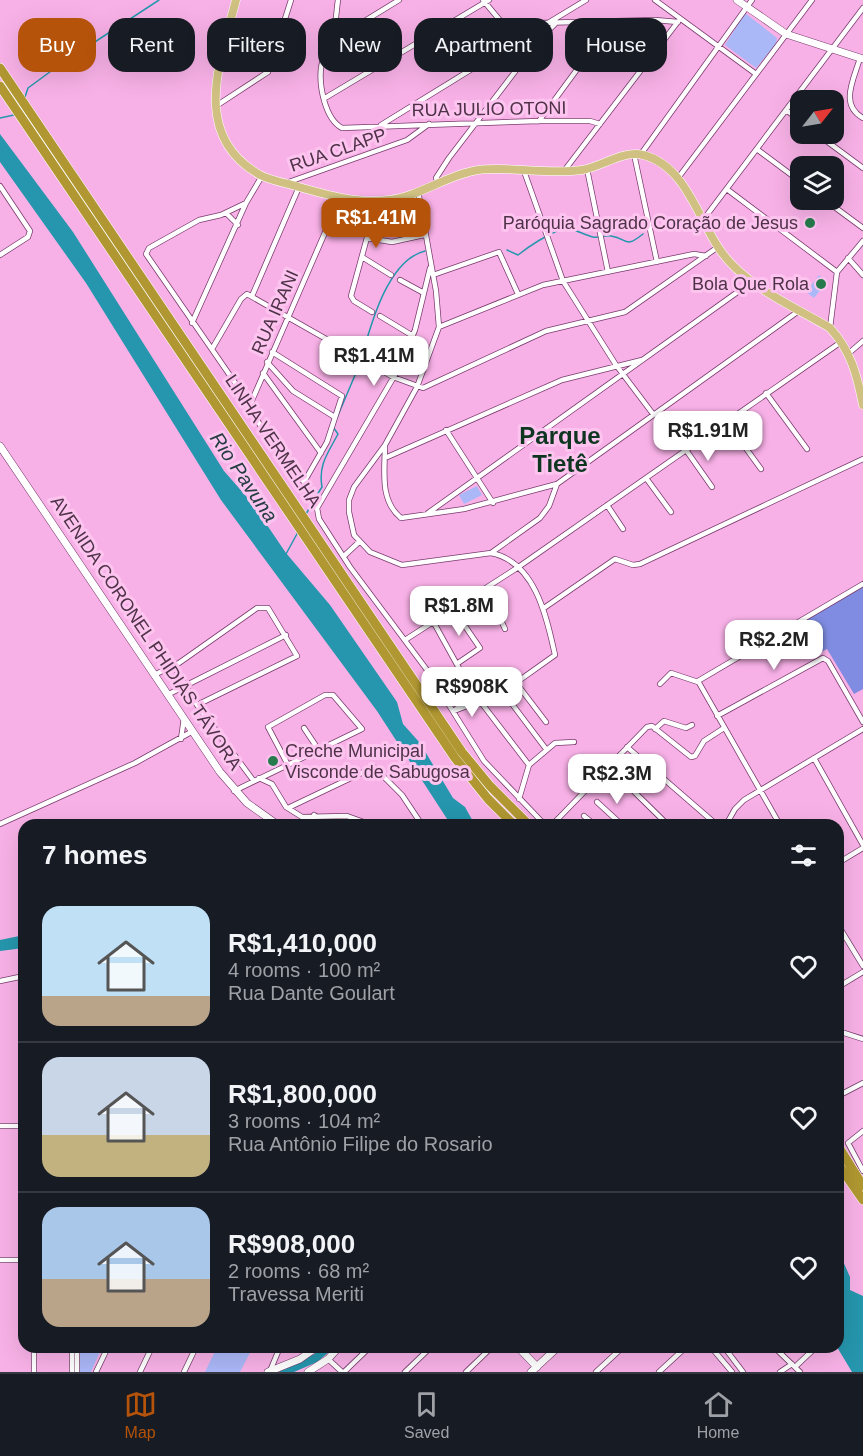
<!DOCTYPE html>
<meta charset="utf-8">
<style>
:root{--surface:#171b24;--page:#242831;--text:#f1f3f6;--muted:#9ea1a6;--line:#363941;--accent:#b45309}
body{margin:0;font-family:Arial,sans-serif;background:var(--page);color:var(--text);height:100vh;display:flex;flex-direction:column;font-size:22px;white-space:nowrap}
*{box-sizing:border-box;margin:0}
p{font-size:20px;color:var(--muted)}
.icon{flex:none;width:33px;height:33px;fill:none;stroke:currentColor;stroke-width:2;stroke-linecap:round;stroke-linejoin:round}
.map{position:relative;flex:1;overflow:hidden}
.panel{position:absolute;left:18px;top:819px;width:826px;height:534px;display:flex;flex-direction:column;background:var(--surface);border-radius:18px;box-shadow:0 6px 24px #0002}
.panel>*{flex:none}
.banner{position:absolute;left:18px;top:18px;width:828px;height:54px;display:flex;gap:12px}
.needle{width:39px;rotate:59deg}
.tools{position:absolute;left:790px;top:90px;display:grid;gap:12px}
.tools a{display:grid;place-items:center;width:54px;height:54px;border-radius:12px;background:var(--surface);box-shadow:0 6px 24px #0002;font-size:30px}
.price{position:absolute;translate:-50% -51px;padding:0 14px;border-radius:12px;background:#fff;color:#222;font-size:20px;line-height:39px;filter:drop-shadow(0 2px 3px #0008)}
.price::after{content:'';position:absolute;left:50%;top:36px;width:18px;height:14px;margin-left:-9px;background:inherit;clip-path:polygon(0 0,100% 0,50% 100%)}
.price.active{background:var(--accent);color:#fff}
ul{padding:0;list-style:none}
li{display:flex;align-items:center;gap:18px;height:150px;padding:0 24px}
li+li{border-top:2px solid var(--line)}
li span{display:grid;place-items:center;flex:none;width:168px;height:120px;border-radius:18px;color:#555}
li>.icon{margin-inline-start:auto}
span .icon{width:72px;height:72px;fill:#fffc;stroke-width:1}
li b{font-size:26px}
h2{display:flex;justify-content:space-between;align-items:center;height:72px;padding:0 24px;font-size:26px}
.pill{padding:0 21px;border-radius:18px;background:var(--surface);box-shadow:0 6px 24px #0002;font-size:21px;line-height:54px}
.pill.active{background:var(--accent);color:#fff}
.dock{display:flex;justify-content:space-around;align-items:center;height:84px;border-top:2px solid var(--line);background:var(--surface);font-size:16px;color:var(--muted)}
.dock a{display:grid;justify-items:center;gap:3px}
.dock .active{color:var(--accent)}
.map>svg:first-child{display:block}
</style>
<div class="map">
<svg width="863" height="1372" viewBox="0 0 863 1372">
<rect width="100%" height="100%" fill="#f8b1e7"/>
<path fill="#abb8f8" d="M745 13 777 38 776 44 756 68 725 45Z
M819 275 827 282 814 298 806 292Z
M477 486 482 495 464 504 459 495Z
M80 1347H102L91 1372H80Z
M217 1347H253L240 1372H205Z"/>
<path fill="#7f8ce1" d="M863 587V689L854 694 827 649 817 654 808 639 813 636 804 621Z"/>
<path fill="#2596ad" d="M0 134 73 232 224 471 252 503 286 553 330 605 397 702 403 724 420 743 453 798 465 807 475 825H451L377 711 221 500 86 283 0 162Z
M24 935V948L0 951V940Z
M839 1252 850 1277V1290L863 1296V1372H852L837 1347Z"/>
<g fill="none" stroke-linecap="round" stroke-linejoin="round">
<path stroke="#2596ad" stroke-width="1.5" d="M25 97 28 88 58 66 159 0
M0 118 14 115
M507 250 518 255C532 244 545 236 561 229 571 226 583 235 593 237 599 238 605 235 611 236 629 239 624 249 643 234
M362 356C371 324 388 260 425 251
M336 420 361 361
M315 498 322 487C318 465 328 453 338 434L333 427
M306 514 313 502
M286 554 298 532"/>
<path stroke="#2596ad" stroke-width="8" d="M284 1372 316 1358 328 1347"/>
<g stroke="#783b6c" stroke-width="6">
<path id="street" d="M338 0C336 13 336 29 331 42 328 51 322 58 321 68 319 86 325 119 342 128L539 121H590L600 124
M483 0 503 24 655 20 678 22
M655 0 756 74
M548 23 586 0
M332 41 399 0
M860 58C854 79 839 105 863 118
M325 98 489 0
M216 106 268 72 291 0
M786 110 801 121
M539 121 612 22
M381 125 532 32
M817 134 863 168
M758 150 801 182
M634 154 657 262
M641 154 752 0
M587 169 608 272
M524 171 563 281 616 365 653 414
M564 171 680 19
M678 178 812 0
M286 183 407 140 429 124
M438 183 436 178 449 158 540 39 555 24
M0 186 30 231 28 237 0 255
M728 190 837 272
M418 191 436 291 439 327 417 387 385 445 354 487 349 500V512L354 535 370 552 402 565 491 553 540 518 549 506 557 484
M825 200 863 228
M246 203 221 215 199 220 149 248 146 254 240 390 272 446 304 482 317 508 319 519 350 567 427 670 484 761 545 825
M226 213 238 225
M703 220 863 8
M367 238 392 242 424 235
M362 257 391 275
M848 258 863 275
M433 275 499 252 518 294
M400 280 422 292
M252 296 299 187
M372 312 354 301 351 296 377 201
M380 316 413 336
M192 323 246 203 262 176
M439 327 543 285 694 254 706 256
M830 328 837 272 863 241
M212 349 241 299 247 294 393 377 423 388 546 331 625 312 718 247
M272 352 342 396 327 442 304 482
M849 353 863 341
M267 362 293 391 333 416
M263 373 321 453
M766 393 807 449
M250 405 340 198
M726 421 761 469
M446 430 493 503
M385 445C385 470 379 500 401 518L464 509 557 484 800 310
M686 450 712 487
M385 458 562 380 642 360
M646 478 671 512
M607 505 623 529
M317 508 399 368 415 330 430 268
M428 513 753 281
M344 556 359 542
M486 588 505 629
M544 608 615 559 633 565 640 564 863 459
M454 610 480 648 458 663
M434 623 470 688 529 765 519 799
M405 640 517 568 841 342
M174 666 197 705 253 780
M156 674 179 663 257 608H268L297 656 197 705
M517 684 546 722
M660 684 671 673 698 682
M503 692 546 749
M169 694 286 635
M446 700 470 688
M456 709 476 694
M454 711 503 692 555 655C547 619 536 562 491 553
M717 716 823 658 828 661 863 722
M304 728 318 749
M655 729 664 721 686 728 692 725
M181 739 184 718
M627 747 717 825
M814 758 863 845
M529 765 555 743 574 742
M609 767 668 825
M259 778 272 784 286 807 302 817 347 816 372 825
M234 791 362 729 333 695H325L268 727 287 763
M597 802 622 825
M288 808 374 767 402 795 422 825
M314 815 327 825
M584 816 595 825
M0 824 135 763 193 731
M552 825 647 727 652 726 691 757 695 756 704 741 724 728
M726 825 735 809 744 800 863 729
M780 825 698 681 863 584
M838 863 863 848
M838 925 863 966
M0 981 24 976
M838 987 863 972
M838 1031 863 1039
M838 1096 863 1083
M0 1126H24
M863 1131 848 1143 863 1171
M0 1260H24
M34 1347V1372
M72 1347V1372
M77 1347V1372
M711 1347 732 1372
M724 1347 743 1372
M774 1347 800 1372
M328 1359 342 1372
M795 1367 814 1349
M270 1371 280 1347
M96 1372 108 1347
M140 1372 152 1347
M184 1372 196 1347
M344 1372 370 1347
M405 1372 431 1347
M466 1372 492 1347
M596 1372 623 1347
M659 1372 686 1347
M780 1372 792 1364"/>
</g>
<g stroke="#783b6c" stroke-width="8">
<path id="secondary" d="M737 0 786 34 863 59
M0 446 220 772 247 803 278 825
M518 1347 537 1367
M268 1372 300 1359 317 1347
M308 1372 328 1359 339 1347
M531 1372 558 1347"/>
</g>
<g stroke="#fff" stroke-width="9">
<path id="primary" d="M236 0C220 62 190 135 260 175 272 181 286 183 299 187 327 195 358 204 388 200 419 197 446 175 478 170 512 166 547 175 582 170 601 167 623 150 643 155 684 165 697 215 718 247 742 285 793 306 830 328 851 351 857 375 863 405"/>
</g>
<g stroke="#fff" stroke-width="10">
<path id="highway" d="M0 68 462 752 490 786 529 825
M0 86 455 758 488 799 514 825
M838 1146 863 1186
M838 1164 863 1200"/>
</g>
<use href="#street" stroke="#fff" stroke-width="4.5"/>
<use href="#secondary" stroke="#fff" stroke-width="7"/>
<use href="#primary" stroke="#d0c183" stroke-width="8"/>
<use href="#highway" stroke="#b09731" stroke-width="9"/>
</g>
<g fill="#267a4c" stroke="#fdc4ef" stroke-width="2">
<circle cx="810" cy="223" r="6"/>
<circle cx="821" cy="284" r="6"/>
<circle cx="273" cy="761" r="6"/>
</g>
<g text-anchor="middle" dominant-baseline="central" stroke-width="6" stroke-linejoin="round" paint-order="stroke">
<g font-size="18" fill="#4e3248" stroke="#fdc4ef">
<text transform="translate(489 109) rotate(-1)">RUA JULIO OTONI</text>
<text transform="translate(338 150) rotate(-19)">RUA CLAPP</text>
<text transform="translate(275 312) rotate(-66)">RUA IRANI</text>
<text transform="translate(273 441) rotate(56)">LINHA VERMELHA</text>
<text transform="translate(146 633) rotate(56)">AVENIDA CORONEL PHIDIAS TÁVORA</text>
</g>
<g font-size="18" fill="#4e3248" stroke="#fdc4ef" text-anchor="end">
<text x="798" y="223">Paróquia Sagrado Coração de Jesus</text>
<text x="809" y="284">Bola Que Rola</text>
<text x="285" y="751" text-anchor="start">Creche Municipal<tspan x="285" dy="21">Visconde de Sabugosa</tspan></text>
</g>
<g font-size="20" font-style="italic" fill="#253c42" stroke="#fdc4ef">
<text transform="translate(244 477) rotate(56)">Rio Pavuna</text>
</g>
<g font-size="24" font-weight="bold" fill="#0d351f" stroke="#fdc4ef">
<text x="560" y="435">Parque<tspan x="560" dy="28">Tietê</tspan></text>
</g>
</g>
</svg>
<div class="tools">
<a><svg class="needle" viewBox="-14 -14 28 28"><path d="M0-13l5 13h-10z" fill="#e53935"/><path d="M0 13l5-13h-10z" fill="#9ea1a6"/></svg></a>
<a><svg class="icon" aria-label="layers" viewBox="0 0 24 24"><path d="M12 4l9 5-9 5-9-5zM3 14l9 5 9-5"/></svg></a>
</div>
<b class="price active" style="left:376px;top:249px">R$1.41M</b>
<b class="price" style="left:374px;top:387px">R$1.41M</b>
<b class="price" style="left:708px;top:462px">R$1.91M</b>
<b class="price" style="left:459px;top:637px">R$1.8M</b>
<b class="price" style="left:774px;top:671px">R$2.2M</b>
<b class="price" style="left:472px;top:718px">R$908K</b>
<b class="price" style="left:617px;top:805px">R$2.3M</b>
<div class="banner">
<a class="pill active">Buy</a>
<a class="pill">Rent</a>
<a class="pill">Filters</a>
<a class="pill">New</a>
<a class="pill">Apartment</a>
<a class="pill">House</a>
</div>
<section class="panel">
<h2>7 homes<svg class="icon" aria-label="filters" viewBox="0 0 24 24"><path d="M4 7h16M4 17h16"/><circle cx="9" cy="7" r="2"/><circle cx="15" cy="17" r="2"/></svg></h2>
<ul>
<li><span style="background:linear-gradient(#bfe0f5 75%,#b9a48a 0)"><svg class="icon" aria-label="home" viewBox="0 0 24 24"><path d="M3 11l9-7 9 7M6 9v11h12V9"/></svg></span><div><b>R$1,410,000</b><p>4 rooms · 100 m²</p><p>Rua Dante Goulart</p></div><svg class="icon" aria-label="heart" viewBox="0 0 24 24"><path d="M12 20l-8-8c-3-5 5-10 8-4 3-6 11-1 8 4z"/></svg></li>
<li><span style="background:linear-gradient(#c9d6e8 65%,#c2b280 0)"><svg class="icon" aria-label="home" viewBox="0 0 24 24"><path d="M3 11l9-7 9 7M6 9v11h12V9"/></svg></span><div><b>R$1,800,000</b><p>3 rooms · 104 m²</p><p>Rua Antônio Filipe do Rosario</p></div><svg class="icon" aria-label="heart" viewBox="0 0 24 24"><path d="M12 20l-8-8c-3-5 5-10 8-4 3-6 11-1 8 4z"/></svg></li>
<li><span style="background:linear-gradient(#a9c7e8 60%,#b9a48a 0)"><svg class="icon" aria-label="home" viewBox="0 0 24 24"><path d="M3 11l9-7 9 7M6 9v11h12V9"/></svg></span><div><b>R$908,000</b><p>2 rooms · 68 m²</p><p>Travessa Meriti</p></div><svg class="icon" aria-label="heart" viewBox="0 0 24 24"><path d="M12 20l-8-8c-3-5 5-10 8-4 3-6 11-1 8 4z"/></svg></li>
</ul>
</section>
</div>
<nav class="dock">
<a class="active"><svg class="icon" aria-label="map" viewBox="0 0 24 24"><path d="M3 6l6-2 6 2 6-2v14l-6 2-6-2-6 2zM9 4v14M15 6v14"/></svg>Map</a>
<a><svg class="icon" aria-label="saved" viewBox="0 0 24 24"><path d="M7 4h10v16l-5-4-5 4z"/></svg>Saved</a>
<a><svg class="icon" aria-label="home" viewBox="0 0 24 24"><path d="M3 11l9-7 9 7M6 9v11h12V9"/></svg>Home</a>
</nav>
